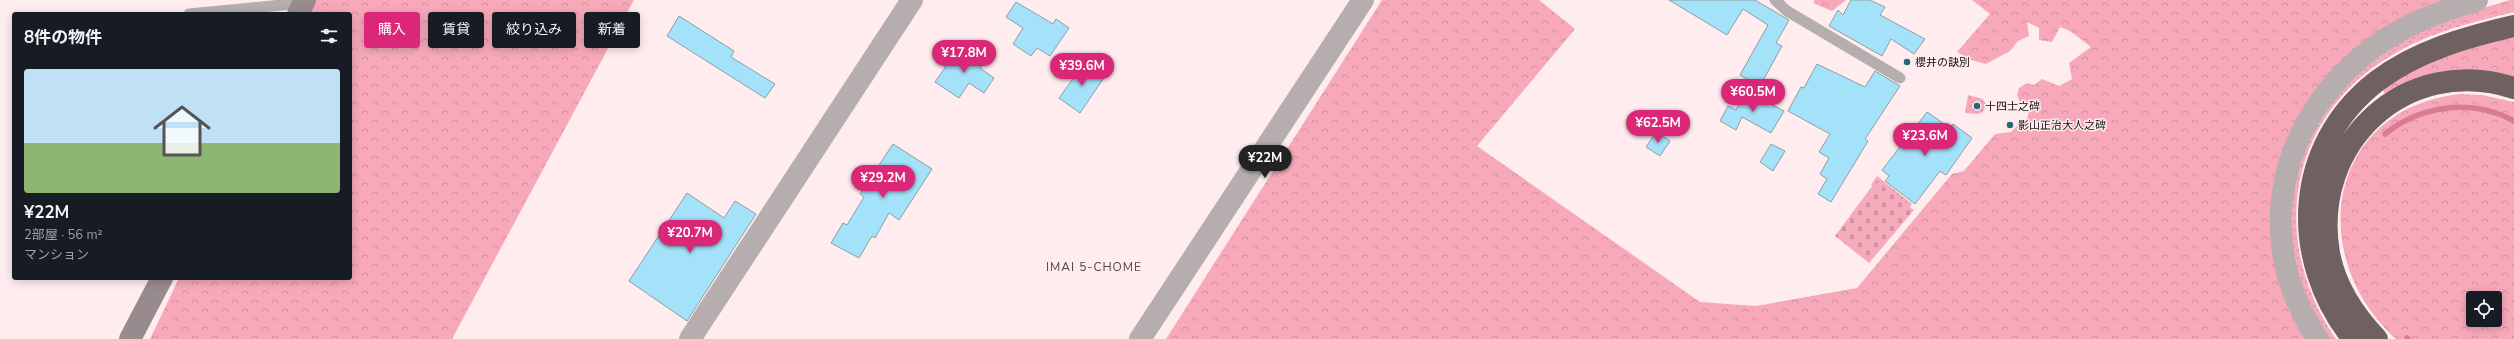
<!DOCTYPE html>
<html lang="ja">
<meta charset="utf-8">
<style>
:root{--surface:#171b24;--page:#20242c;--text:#f1f3f6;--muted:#9ea1a6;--accent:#db2777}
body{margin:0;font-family:"Nunito Sans","Noto Sans JP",sans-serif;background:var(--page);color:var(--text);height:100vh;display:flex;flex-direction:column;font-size:15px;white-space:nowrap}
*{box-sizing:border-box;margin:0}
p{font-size:13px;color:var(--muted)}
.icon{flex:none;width:22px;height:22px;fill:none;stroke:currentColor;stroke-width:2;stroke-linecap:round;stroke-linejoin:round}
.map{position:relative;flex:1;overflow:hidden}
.side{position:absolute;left:12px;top:12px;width:340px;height:268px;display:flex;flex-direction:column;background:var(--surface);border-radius:4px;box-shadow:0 2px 10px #0003}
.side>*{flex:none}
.guide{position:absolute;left:364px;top:12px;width:380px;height:36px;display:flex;gap:8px}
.tools{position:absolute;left:2466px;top:291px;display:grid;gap:8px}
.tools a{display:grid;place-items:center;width:36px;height:36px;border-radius:4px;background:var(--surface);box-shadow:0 2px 10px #0003;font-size:20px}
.price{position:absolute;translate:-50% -34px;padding:0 9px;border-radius:14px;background:var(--accent);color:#fff;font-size:13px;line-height:26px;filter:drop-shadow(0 1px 2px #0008)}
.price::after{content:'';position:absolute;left:50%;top:24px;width:12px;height:9px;margin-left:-6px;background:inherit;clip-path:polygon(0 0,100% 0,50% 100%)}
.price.active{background:#222;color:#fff}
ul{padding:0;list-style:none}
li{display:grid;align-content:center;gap:8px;height:212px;padding:0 12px}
li span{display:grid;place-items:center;height:124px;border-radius:4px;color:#555}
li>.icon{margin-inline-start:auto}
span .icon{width:72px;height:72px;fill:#fffc;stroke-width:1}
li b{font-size:17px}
h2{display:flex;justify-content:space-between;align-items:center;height:48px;padding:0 12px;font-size:17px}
.tag{padding:0 14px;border-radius:4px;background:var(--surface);box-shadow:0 2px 10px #0003;font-size:14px;line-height:36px}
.tag.active{background:var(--accent);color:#fff}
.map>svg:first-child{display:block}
</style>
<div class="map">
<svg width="2514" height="339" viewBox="0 0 2514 339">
<defs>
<pattern id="grass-dots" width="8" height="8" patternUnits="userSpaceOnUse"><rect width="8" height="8" fill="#f5abbb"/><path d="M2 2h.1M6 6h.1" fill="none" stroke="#d192a0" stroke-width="1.8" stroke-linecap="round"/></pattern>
<pattern id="forest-crowns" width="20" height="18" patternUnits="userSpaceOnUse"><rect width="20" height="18" fill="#f7a9ba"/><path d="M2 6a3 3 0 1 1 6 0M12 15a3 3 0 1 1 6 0" fill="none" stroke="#d3909f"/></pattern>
<pattern id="cemetery-stones" width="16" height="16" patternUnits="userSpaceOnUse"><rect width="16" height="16" fill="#f5abbb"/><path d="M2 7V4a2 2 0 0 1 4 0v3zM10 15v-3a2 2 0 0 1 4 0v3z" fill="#d192a0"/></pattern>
</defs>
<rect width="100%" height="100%" fill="#ffecef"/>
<path fill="url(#grass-dots)" d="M2514 9V12C2473 22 2431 32 2394 54 2287 115 2268 241 2336 339H2326L2296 276 2288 211 2305 145 2343 85 2409 34 2457 18 2459 25Z
M1968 95 1983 99 1986 104 1983 112 1978 114 1965 113Z
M1877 176 1912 204 1909 207 1876 181 1873 186 1871 185Z"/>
<path fill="url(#forest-crowns)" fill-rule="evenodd" d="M311 0H634L452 339H150L179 278H350V14H305Z
M1382 0H1539L1575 29 1477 146 1700 302 1756 306 1857 288 1952 174 1964 171 1995 134 2011 132 2020 123 2026 121 2032 103 2020 102 2017 95 2019 88 2027 83 2034 85 2042 79 2059 86 2072 79 2069 63 2091 47 2070 31 2060 27 2052 42 2039 40V28L2027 22 2029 36 2018 41 2010 51 1986 64 1971 60 1957 52 1990 14 1972 0H2448L2398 20 2278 172 2309 339H1166Z
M1815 0H1846L1832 11 1813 3Z
M2510 0H2514V9L2459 25 2456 16Z
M2514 35V78C2457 63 2438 74 2386 95L2382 89C2425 60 2465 49 2514 35Z
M2460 94 2482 95 2514 102V339H2396C2305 257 2326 109 2460 94ZM2473 298H2495V320H2473Z"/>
<path fill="url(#cemetery-stones)" d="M1876 181 1914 210 1869 263 1835 236Z"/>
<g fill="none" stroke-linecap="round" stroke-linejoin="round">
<path stroke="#d97c92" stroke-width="5.5" d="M2385 134C2421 105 2473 98 2514 121
M2407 338 2408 339"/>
</g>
<path fill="#a4e2fa" stroke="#8d9ea4" d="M1669 0H1755L1789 20 1776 43 1782 46 1760 86 1740 75 1768 25 1743 9 1727 35Z
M1851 0H1870L1885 7 1880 15 1925 39 1914 54 1891 39 1882 56 1829 26 1838 10 1843 15Z
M1016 2 1053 24 1056 19 1069 28 1050 56 1037 48 1031 56 1013 44 1023 28 1006 17Z
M679 16 734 51 731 57 775 84 765 98 667 36Z
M960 46 984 63 980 68 994 78 984 93 969 83 959 98 935 82Z
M1085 62 1105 76 1080 113 1059 98Z
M1817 64 1865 87 1875 71 1900 86 1865 139 1868 141 1831 202 1818 194 1827 179 1820 174 1829 158 1819 152 1830 134 1788 111 1801 87 1804 88Z
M1746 91 1784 111 1771 133 1742 117 1736 130 1720 121 1728 106 1736 110Z
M1927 112 1950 128 1953 124 1972 138 1946 175 1940 171 1915 204 1885 181 1889 176 1882 170Z
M1656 132 1670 141 1660 156 1646 147Z
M893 144 932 169 899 220 889 213 875 238 872 236 859 258 831 243 843 223 847 225 864 197 860 194Z
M1771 144 1785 151 1773 171 1760 162Z
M687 193 724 218 735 201 756 214 687 321 629 281Z"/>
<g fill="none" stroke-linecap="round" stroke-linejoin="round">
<path stroke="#b5adae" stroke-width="11" d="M1775 0 1787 11 1900 78
M189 14 303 3"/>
<path stroke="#b5adae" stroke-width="22" d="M690 339 912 0
M1140 339 1363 0
M2318 339C2247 236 2282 108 2383 41 2412 21 2444 11 2477 0"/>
<path stroke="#978b8e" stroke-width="22" d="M298 14 305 0
M130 339 162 278"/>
<path stroke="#6f6062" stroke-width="22" d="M2353 339C2289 259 2293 146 2377 81 2417 51 2466 37 2514 26
M2377 339C2354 315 2335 286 2329 253 2310 143 2406 53 2514 88"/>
</g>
<g fill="#25657a" stroke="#ffecef" stroke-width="1.5">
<circle cx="1907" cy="62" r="4"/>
<circle cx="1977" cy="106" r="4"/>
<circle cx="2010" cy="125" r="4"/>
</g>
<g text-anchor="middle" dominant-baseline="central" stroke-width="3" stroke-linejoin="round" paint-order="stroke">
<g font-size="11" fill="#150f10" stroke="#ffecef" text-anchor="start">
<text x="1915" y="62">櫻井の訣別</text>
<text x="1985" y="106">十四士之碑</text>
<text x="2018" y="125">影山正治大人之碑</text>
</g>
<g font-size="12" letter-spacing="1" fill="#544548" stroke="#ffecef">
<text x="1094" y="267">IMAI 5-CHOME</text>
</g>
</g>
</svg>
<div class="tools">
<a><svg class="icon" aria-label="locate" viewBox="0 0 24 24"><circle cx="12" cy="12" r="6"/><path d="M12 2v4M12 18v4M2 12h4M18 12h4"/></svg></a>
</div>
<b class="price" style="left:964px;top:74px">¥17.8M</b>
<b class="price" style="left:1082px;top:87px">¥39.6M</b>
<b class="price" style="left:1753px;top:113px">¥60.5M</b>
<b class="price" style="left:1658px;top:144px">¥62.5M</b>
<b class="price" style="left:1925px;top:157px">¥23.6M</b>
<b class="price active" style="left:1265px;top:179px">¥22M</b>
<b class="price" style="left:883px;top:199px">¥29.2M</b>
<b class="price" style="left:690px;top:254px">¥20.7M</b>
<div class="guide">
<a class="tag active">購入</a>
<a class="tag">賃貸</a>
<a class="tag">絞り込み</a>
<a class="tag">新着</a>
</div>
<section class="side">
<h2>8件の物件<svg class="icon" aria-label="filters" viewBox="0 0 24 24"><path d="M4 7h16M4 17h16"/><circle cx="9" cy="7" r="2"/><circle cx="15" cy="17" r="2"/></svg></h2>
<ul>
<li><span style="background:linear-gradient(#bfe0f5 60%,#8fb573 0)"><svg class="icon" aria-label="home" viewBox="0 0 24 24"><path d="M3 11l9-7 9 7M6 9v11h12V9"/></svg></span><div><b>¥22M</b><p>2部屋 · 56 m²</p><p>マンション</p></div></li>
</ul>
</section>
</div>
